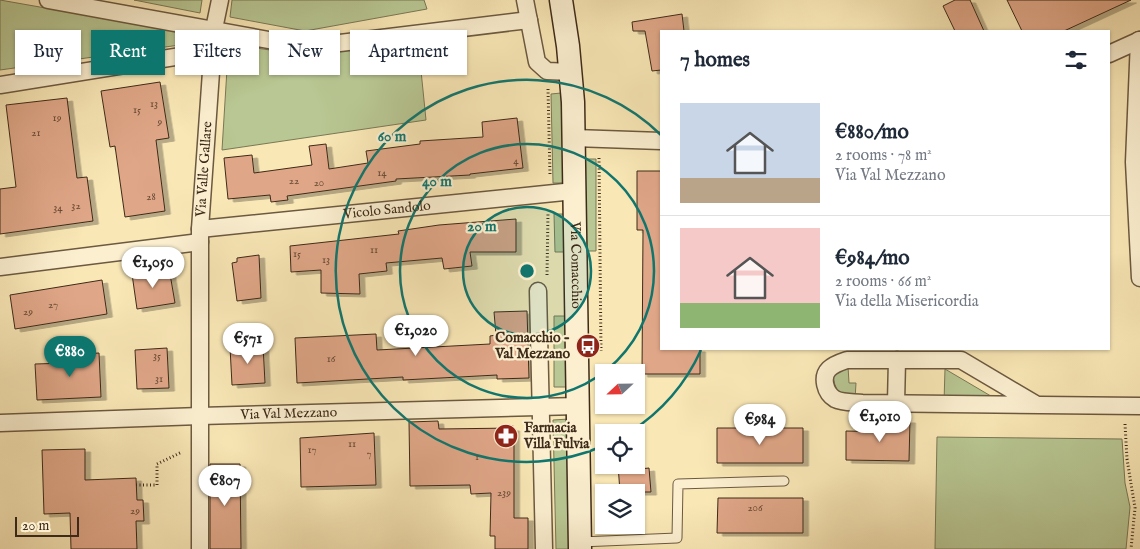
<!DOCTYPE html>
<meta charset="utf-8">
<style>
:root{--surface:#fff;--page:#f2f2f3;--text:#1f2937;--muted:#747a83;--line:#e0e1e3;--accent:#0f766e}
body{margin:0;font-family:"IM FELL English",serif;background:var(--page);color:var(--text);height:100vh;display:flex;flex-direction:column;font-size:19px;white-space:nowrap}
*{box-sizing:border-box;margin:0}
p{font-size:16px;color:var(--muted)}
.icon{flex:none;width:28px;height:28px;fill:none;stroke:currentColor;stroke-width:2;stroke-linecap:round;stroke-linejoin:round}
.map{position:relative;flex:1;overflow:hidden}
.sheet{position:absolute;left:660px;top:30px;width:450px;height:320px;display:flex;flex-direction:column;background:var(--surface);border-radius:0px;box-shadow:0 1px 4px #0004}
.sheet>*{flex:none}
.top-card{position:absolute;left:15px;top:30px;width:475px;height:45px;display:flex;gap:10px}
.needle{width:32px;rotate:248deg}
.controls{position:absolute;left:595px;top:364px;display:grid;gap:10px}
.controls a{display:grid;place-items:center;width:50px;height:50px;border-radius:0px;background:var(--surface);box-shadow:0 1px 4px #0004;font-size:25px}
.scale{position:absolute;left:15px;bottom:12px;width:64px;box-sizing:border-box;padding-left:5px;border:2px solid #3d2a18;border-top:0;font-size:14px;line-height:18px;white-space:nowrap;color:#3d2a18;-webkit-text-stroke:4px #fbefd0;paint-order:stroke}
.price{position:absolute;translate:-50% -42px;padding:0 11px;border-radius:18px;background:#fff;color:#222;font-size:16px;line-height:32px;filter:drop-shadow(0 1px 2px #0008)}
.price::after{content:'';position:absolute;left:50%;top:30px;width:15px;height:11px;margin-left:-8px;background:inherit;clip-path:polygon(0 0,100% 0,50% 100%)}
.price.on{background:var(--accent);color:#fff}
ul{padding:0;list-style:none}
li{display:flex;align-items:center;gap:15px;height:125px;padding:0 20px}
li+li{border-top:1px solid var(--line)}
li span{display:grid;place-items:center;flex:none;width:140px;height:100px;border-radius:0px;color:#555}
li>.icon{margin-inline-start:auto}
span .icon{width:60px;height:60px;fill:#fffc;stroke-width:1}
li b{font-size:21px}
h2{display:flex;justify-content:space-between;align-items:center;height:60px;padding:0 20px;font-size:21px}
.chip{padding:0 18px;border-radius:0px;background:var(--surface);box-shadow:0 1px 4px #0004;font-size:18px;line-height:45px}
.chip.on{background:var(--accent);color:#fff}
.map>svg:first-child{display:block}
</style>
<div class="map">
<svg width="1140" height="549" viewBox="0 0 1140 549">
<defs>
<filter id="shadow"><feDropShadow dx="5.5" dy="3" stdDeviation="0" flood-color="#0004"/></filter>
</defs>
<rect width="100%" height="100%" fill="#f9e7b6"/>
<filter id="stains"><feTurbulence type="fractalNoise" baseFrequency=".004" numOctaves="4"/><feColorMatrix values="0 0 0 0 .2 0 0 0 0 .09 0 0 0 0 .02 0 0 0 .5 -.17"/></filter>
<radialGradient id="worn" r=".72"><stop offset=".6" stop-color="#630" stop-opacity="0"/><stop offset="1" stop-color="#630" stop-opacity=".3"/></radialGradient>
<path fill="#b8c793" stroke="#7a7856" d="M0 0 199 35 194 43 0 70Z
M134 0H202L200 13Z
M232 0H424L427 9 305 31 230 17Z
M418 41 426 120 222 150 227 69 256 48 305 55Z
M561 93 564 183H553L551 94Z
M583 159H596V251H584Z
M554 214H565L566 252H555Z
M554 316H567V387H554Z
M848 366 849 383H856L855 399C840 396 834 390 833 374Z
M945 369 1001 402H944Z
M569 419 572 549H556L553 420Z
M937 437 1122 439 1125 483 1130 507 1126 549H935Z"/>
<path fill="#dfa687" stroke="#3d2a18" filter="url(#shadow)" d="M955 0H970L984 31H955L943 6Z
M1007 0H1131L1064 31H1022Z
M682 14 684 31H661V70L652 71 645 31H633L632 22Z
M160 82 169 138 156 140 165 211 125 217 115 146 110 147 101 91Z
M67 98 77 178 87 177 93 221 0 234V189L16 187 6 105Z
M517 118 523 168 470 174V175L396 179V181L287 196 288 200 271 202 270 195 228 199 224 158 252 155 254 173 312 165 309 146 326 144 329 169 368 163 366 151 420 144V141L483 137 482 122Z
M637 171H661V349H700V374H642L643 230H637Z
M516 219V252H470L472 266 444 269 442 258 386 263 387 271 359 274 360 294 321 293V270L291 272 290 246 399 234 398 231 439 225Z
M259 255 261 298 237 301 232 263 237 262V258Z
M169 268 175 303 137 309 132 274Z
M102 280 107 314 15 329 10 295Z
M527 311 529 378 497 379V375L403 380V377L297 383 295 338 376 334 377 350 490 344V336L496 335 494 312Z
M263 345 265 383 232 385 230 347Z
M167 348 169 388 137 389 135 350Z
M99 353 101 397 37 400 35 364 68 363V355Z
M888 420H910L909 461 846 460V431L887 432Z
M438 421 439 429 514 428V518H528V549H495V536H490L491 493 471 494 470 485 410 486 409 422Z
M717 428H803V463H717Z
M374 433 376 485 301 487 300 438Z
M85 449V480L136 478 137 500H143L144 521H136L137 549H71L70 513 44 514 42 450Z
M210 464H240L241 549H210Z
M618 465H640V469L649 468 651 492H620Z
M718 498H803V533H717Z"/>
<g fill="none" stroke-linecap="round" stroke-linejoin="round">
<g stroke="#6c5940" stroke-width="11">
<path id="service" d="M580 542 677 538 678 484 784 481"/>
</g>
<g stroke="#6c5940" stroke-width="19">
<g id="minor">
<path d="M48 0 307 47 529 20"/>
<path d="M525 0 537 62 547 71 571 72"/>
<path d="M1139 40 1134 162 1140 278"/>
<path d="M1109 54 1140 40"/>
<path d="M0 85 212 51"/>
<path d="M574 138 661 141"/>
<path id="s1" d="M200 229 574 191"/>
<path d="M0 267 200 242"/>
<path d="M538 291 544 549"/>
<path d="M896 403 897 360"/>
<path d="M1037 405 961 360H847C841 362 834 364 829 369 821 377 825 393 835 399 843 403 854 402 862 403L1140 406"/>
<path id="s2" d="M0 423 200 416 578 406"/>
<path id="s3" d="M200 549V229L214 29 220 0"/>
</g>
</g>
<g stroke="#3d2a18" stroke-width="25">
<g id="secondary">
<path id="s4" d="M561 0 568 46 573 102 580 549"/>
</g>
</g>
<path stroke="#3d2a18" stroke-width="3" stroke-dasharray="1 2.5" stroke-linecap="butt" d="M548 89 550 175
M599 158 601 351
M547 275 548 212
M1125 424 1127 459 1135 508 1131 549
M136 485H157V464L182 452"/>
<use href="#service" stroke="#fbefd0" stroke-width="9"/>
<use href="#minor" stroke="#fbefd0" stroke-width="16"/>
<use href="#secondary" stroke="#fbefd0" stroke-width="22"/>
</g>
<circle cx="527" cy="271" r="64" fill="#0f766e" fill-opacity=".12"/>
<g fill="none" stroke="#0f766e" stroke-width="2.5">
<circle cx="527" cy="271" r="64"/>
<circle cx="527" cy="271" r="127"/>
<path d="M701 350A191 191 0 0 1 630 432M603 446A191 191 0 1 1 661 135"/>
</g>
<defs>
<g id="bus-disc" transform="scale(1.25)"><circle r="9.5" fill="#8f2418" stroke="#fbefd0"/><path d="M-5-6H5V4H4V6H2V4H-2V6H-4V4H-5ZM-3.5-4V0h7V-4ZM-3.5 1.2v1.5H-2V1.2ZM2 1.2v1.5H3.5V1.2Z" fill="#fff"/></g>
<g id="pharmacy-disc" transform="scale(1.25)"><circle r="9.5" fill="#8f2418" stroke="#fbefd0"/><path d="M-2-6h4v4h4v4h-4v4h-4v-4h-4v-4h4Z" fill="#fff"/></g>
</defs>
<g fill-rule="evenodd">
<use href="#bus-disc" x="588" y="346"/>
<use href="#pharmacy-disc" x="506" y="436"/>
</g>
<g text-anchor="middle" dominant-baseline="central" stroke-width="4.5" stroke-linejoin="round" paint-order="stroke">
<g font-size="11" fill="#664934">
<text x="154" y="104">13</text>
<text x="137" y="110">15</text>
<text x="57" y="118">19</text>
<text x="160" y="122">9</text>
<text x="36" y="133">21</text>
<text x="516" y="161">4</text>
<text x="382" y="173">14</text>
<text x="294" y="181">22</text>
<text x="319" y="183">20</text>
<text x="151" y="197">28</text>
<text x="76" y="206">32</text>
<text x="58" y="208">34</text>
<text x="374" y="250">11</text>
<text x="297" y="254">15</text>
<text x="326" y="260">13</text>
<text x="53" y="305">27</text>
<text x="28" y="312">29</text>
<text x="157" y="356">35</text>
<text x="331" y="359">16</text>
<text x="159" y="379">31</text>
<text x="352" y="444">11</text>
<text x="312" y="450">17</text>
<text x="369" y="454">7</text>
<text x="477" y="457">1</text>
<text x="504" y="493">239</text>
<text x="755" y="508">206</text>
<text x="135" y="511">29</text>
</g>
<g font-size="14" fill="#3d2a18" stroke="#fbefd0">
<text stroke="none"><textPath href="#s3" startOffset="380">Via Valle Gallare</textPath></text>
<text stroke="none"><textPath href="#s1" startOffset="188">Vicolo Sandolo</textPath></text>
<text stroke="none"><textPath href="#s4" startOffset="266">Via Comacchio</textPath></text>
<text stroke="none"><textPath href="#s2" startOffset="289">Via Val Mezzano</textPath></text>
</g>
<g font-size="14" font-weight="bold" fill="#3d2a18" stroke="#fbefd0" text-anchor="end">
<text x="570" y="338">Comacchio -<tspan x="570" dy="16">Val Mezzano</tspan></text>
<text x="524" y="428" text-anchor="start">Farmacia<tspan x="524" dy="16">Villa Fulvia</tspan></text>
</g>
</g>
<circle cx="527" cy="271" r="8" fill="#0f766e" stroke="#fbefd0" stroke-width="2.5"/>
<g font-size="15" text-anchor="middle" font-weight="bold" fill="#0f766e" stroke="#fbefd0" stroke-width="4.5" stroke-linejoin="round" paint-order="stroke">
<text x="392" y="141">60 m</text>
<text x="437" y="186">40 m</text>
<text x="482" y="231">20 m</text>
</g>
<rect width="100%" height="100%" filter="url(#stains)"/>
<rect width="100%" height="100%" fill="url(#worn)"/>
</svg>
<div class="controls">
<a><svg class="needle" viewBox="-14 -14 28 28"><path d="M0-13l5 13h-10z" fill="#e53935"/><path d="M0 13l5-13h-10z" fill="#747a83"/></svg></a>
<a><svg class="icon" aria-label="locate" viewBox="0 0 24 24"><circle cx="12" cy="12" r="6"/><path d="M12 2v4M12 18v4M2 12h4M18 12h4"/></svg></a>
<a><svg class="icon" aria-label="layers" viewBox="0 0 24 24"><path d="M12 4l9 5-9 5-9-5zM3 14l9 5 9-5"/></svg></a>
</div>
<div class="scale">20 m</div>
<b class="price" style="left:153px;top:289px">€1,050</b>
<b class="price" style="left:416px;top:357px">€1,020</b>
<b class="price" style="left:248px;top:365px">€571</b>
<b class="price on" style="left:70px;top:378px">€880</b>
<b class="price" style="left:880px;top:443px">€1,010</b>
<b class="price" style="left:760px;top:446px">€984</b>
<b class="price" style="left:225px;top:507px">€807</b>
<div class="top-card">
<a class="chip">Buy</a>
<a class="chip on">Rent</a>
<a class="chip">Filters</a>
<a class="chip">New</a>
<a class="chip">Apartment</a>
</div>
<section class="sheet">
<h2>7 homes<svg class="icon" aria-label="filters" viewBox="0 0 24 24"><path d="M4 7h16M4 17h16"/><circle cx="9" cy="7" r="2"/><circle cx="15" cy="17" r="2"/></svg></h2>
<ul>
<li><span style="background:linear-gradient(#c9d6e8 75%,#b9a48a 0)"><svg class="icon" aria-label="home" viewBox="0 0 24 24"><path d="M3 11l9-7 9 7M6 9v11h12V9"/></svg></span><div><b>€880/mo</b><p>2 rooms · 78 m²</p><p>Via Val Mezzano</p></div></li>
<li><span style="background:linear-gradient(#f6c9c9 75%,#8fb573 0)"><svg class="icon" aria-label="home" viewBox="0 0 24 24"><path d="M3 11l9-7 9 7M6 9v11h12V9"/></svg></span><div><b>€984/mo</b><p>2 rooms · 66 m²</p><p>Via della Misericordia</p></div></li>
</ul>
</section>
</div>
